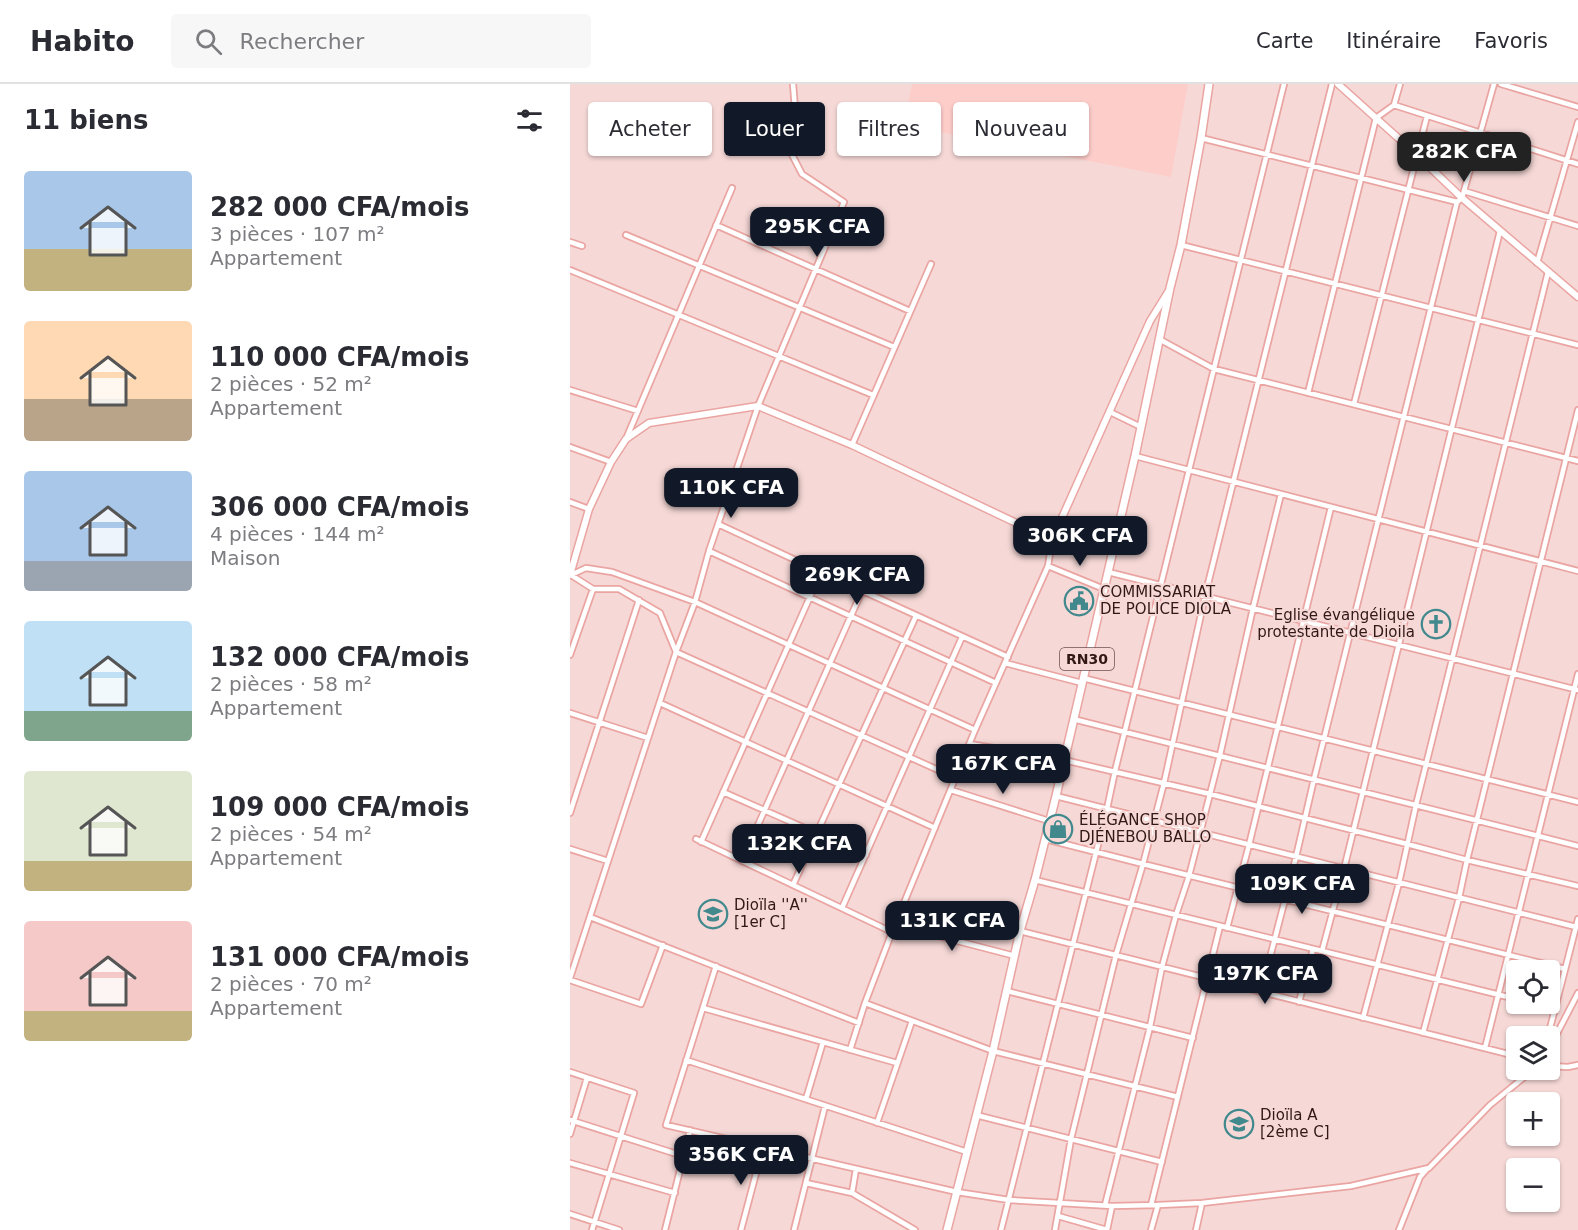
<!DOCTYPE html>
<html lang="fr">
<meta charset="utf-8">
<style>
:root{--surface:#fff;--page:#f7f7f7;--text:#2b2b33;--muted:#7c7c81;--line:#e1e1e2;--accent:#111827}
body{margin:0;font-family:"DejaVu Sans",sans-serif;background:var(--page);color:var(--text);height:100vh;display:flex;flex-direction:column;font-size:22px;white-space:nowrap}
*{box-sizing:border-box;margin:0}
p{font-size:20px;color:var(--muted)}
.icon{flex:none;width:33px;height:33px;fill:none;stroke:currentColor;stroke-width:2;stroke-linecap:round;stroke-linejoin:round}
.map{position:relative;flex:1;overflow:hidden}
.drawer{display:flex;flex-direction:column;background:var(--surface);width:570px}
.drawer>*{flex:none}
.hud{position:absolute;left:18px;top:18px;width:570px;height:54px;display:flex;gap:12px}
.controls{position:absolute;left:936px;top:876px;display:grid;gap:12px}
.controls a{display:grid;place-items:center;width:54px;height:54px;border-radius:6px;background:var(--surface);box-shadow:0 2px 4px #0004;font-size:30px}
.price{position:absolute;translate:-50% -51px;padding:0 14px;border-radius:12px;background:var(--accent);color:#fff;font-size:20px;line-height:39px;filter:drop-shadow(0 2px 3px #0008)}
.price::after{content:'';position:absolute;left:50%;top:36px;width:18px;height:14px;margin-left:-9px;background:inherit;clip-path:polygon(0 0,100% 0,50% 100%)}
.price.selected{background:#222;color:#fff}
ul{padding:0;list-style:none}
li{display:flex;align-items:center;gap:18px;height:150px;padding:0 24px}
li span{display:grid;place-items:center;flex:none;width:168px;height:120px;border-radius:6px;color:#555}
li>.icon{margin-inline-start:auto}
span .icon{width:72px;height:72px;fill:#fffc;stroke-width:1}
li b{font-size:26px}
h2{display:flex;justify-content:space-between;align-items:center;height:72px;padding:0 24px;font-size:26px}
.pill{padding:0 21px;border-radius:6px;background:var(--surface);box-shadow:0 2px 4px #0004;font-size:21px;line-height:54px}
.pill.selected{background:var(--accent);color:#fff}
header{display:flex;align-items:center;gap:36px;box-sizing:border-box;height:84px;padding:0 30px;background:var(--surface);border-bottom:2px solid var(--line)}
header strong{font-size:28px}
nav{display:flex;gap:33px;margin-inline-start:auto;font-size:21px}
.search{width:420px;height:54px;background:var(--page);display:flex;align-items:center;gap:15px;box-sizing:border-box;padding:0 21px;border-radius:6px;color:var(--muted);font-size:22px}
main{display:flex;flex:1;min-height:0}
.map>svg:first-child{display:block}
</style>
<header>
<strong>Habito</strong>
<div class="search"><svg class="icon" aria-label="search" viewBox="0 0 24 24"><circle cx="10" cy="10" r="6"/><path d="M15 15l6 6"/></svg>Rechercher</div>
<nav><a>Carte</a><a>Itinéraire</a><a>Favoris</a></nav>
</header>
<main>
<section class="drawer">
<h2>11 biens<svg class="icon" aria-label="filters" viewBox="0 0 24 24"><path d="M4 7h16M4 17h16"/><circle cx="9" cy="7" r="2"/><circle cx="15" cy="17" r="2"/></svg></h2>
<ul>
<li><span style="background:linear-gradient(#a9c7e8 65%,#c2b280 0)"><svg class="icon" aria-label="home" viewBox="0 0 24 24"><path d="M3 11l9-7 9 7M6 9v11h12V9"/></svg></span><div><b>282 000 CFA/mois</b><p>3 pièces · 107 m²</p><p>Appartement</p></div></li>
<li><span style="background:linear-gradient(#ffd9b3 65%,#b9a48a 0)"><svg class="icon" aria-label="home" viewBox="0 0 24 24"><path d="M3 11l9-7 9 7M6 9v11h12V9"/></svg></span><div><b>110 000 CFA/mois</b><p>2 pièces · 52 m²</p><p>Appartement</p></div></li>
<li><span style="background:linear-gradient(#a9c7e8 75%,#9aa5b1 0)"><svg class="icon" aria-label="home" viewBox="0 0 24 24"><path d="M3 11l9-7 9 7M6 9v11h12V9"/></svg></span><div><b>306 000 CFA/mois</b><p>4 pièces · 144 m²</p><p>Maison</p></div></li>
<li><span style="background:linear-gradient(#bfe0f5 75%,#7fa58c 0)"><svg class="icon" aria-label="home" viewBox="0 0 24 24"><path d="M3 11l9-7 9 7M6 9v11h12V9"/></svg></span><div><b>132 000 CFA/mois</b><p>2 pièces · 58 m²</p><p>Appartement</p></div></li>
<li><span style="background:linear-gradient(#dfe7d0 75%,#c2b280 0)"><svg class="icon" aria-label="home" viewBox="0 0 24 24"><path d="M3 11l9-7 9 7M6 9v11h12V9"/></svg></span><div><b>109 000 CFA/mois</b><p>2 pièces · 54 m²</p><p>Appartement</p></div></li>
<li><span style="background:linear-gradient(#f6c9c9 75%,#c2b280 0)"><svg class="icon" aria-label="home" viewBox="0 0 24 24"><path d="M3 11l9-7 9 7M6 9v11h12V9"/></svg></span><div><b>131 000 CFA/mois</b><p>2 pièces · 70 m²</p><p>Appartement</p></div></li>
</ul>
</section>
<div class="map">
<svg width="1008" height="1146" viewBox="0 0 1008 1146">
<rect width="100%" height="100%" fill="#f6d9d7"/>
<path fill="#fdcdca" d="M342 0H618L601 93 334 41Z"/>
<g fill="none" stroke-linecap="round" stroke-linejoin="round">
<g stroke="#eaa5a2" stroke-width="8">
<path id="street" d="M931 0 1008 23
M824 21 1008 80
M631 54 887 118
M894 107 1008 142
M146 141 340 227
M56 151 324 263
M0 158 12 162
M611 161 1008 261
M967 179 1008 38
M0 186 303 311
M589 255 644 285 1008 377
M0 306 68 327
M738 309 806 34 824 21 830 0
M784 320 857 32
M540 328 571 343
M56 355 162 104
M282 361 361 180
M0 363 41 378
M565 372 1008 487
M0 418 19 425
M148 440 251 488 438 573
M139 467 426 599
M478 482 534 505
M538 488 1008 606
M1 491 23 505H49L90 529 106 568 386 694
M1 491 16 484 42 488 125 518 405 646
M0 571 23 505
M435 579 512 599
M513 594 1008 718
M90 619 365 744
M0 629 78 654
M503 635 1008 762
M400 660 494 676 640 710 837 760 897 776 1008 802
M381 706 479 737
M153 708 296 771
M486 712 1006 843
M0 729 69 516
M126 755 322 848
M475 755 573 780 995 885
M131 758 251 488
M0 765 38 777
M172 777 292 507
M465 796 946 915
M223 801 346 532
M272 824 392 553
M20 833 289 939
M326 841 445 872
M657 844 679 761 761 423
M450 847 946 972
M752 867 774 785 930 147
M146 882 96 1041 387 1108 439 1116 542 1122 588 1121 632 1119 781 1102 859 1084 920 1021 963 986
M0 894 106 568 125 518 139 467 188 322 274 118 232 90 217 61 225 24 223 0
M0 896 71 920 93 861
M437 907 623 954
M691 908 726 773 744 695 887 118 892 114 924 0
M729 918 743 865
M295 919 423 967 608 1013
M966 920 985 924
M133 924 327 979
M793 934 829 799 846 721 978 188
M853 949 889 814 897 776 1008 326
M978 952 1008 835
M980 963 1008 909
M915 964C947 840 977 715 1008 590
M280 966 295 919 322 848 405 646 478 482 482 456
M116 976 397 1068
M980 982 998 983 1008 981
M0 988 64 1009 22 1146
M236 1015 253 958
M406 1031 592 1078
M0 1036 113 1072
M307 1039 342 937
M0 1050 17 994
M0 1079 105 1109
M236 1099 282 1109 345 1146
M282 1109 286 1085
M535 1121 580 943 592 883 606 831 619 792 650 671 683 524 711 410
M581 1121 650 842
M0 1130 49 1146
M488 1132 537 1146
M95 1146 120 1046
M171 1146 193 1063
M224 1146 255 1022
M431 1146 537 725 545 687 714 0
M485 1146 501 1055 546 871 573 780 594 699 635 512 762 0
M537 1146 542 1122
M581 1146 588 1121
M626 1146 632 1119
M829 1146 850 1093 857 1085"/>
</g>
<g stroke="#eaa5a2" stroke-width="9">
<path id="secondary" d="M768 0 847 71 892 114 1008 213
M0 491 19 425 41 378 56 355 79 339 188 322 282 361 482 456 580 237 598 208"/>
</g>
<g stroke="#eaa5a2" stroke-width="10">
<path id="primary" d="M377 1146 423 967 450 847 465 796 486 712 565 372 600 204 611 161 631 54 639 0"/>
</g>
<use href="#street" stroke="#fff" stroke-width="4.5"/>
<use href="#secondary" stroke="#fff" stroke-width="6"/>
<use href="#primary" stroke="#fff" stroke-width="7"/>
</g>
<defs>
<g id="civic-ring" transform="scale(1.5)"><circle r="9.5" fill="#f6d9d7" stroke="#42898e" stroke-width="1.5"/><path d="M-.6-6.5H3V-4.5H.6V-3L4-1V1h2V6H-6V1h2V-1L-.6-3ZM-1.2 2.5V6h2.4V2.5Z" fill="#42898e"/></g>
<g id="church-ring" transform="scale(1.5)"><circle r="9.5" fill="#f6d9d7" stroke="#42898e" stroke-width="1.5"/><path d="M-1.2-6h2.4v3.5h3.3v2.4h-3.3V6h-2.4V-.1h-3.3v-2.4h3.3Z" fill="#42898e"/></g>
<g id="shop-ring" transform="scale(1.5)"><circle r="9.5" fill="#f6d9d7" stroke="#42898e" stroke-width="1.5"/><path d="M-5-2.5h2.3a2.7 3.5 0 0 1 5.4 0H5L5.5 6h-11ZM-1.5-2.5h3a1.5 2.3 0 0 0-3 0Z" fill="#42898e"/></g>
<g id="school-ring" transform="scale(1.5)"><circle r="9.5" fill="#f6d9d7" stroke="#42898e" stroke-width="1.5"/><path d="M0-5L7-2L0 1L-7-2ZM-4 1L0 2.5L4 1V4Q0 6-4 4Z" fill="#42898e"/></g>
</defs>
<g fill-rule="evenodd">
<use href="#civic-ring" x="509" y="517"/>
<use href="#church-ring" x="866" y="540"/>
<use href="#shop-ring" x="488" y="745"/>
<use href="#school-ring" x="143" y="830"/>
<use href="#school-ring" x="669" y="1040"/>
</g>
<g text-anchor="middle" dominant-baseline="central" stroke-width="4.5" stroke-linejoin="round" paint-order="stroke">
<rect fill="#f6d9d7" stroke="#6c5251" stroke-width="1.5" x="490" y="564" width="54" height="22" rx="4.5"/>
<g font-size="14" font-weight="bold" fill="#311817">
<text x="517" y="575">RN30</text>
</g>
<g font-size="15" fill="#311817" stroke="#f6d9d7" text-anchor="start">
<text x="530" y="508">COMMISSARIAT<tspan x="530" dy="17">DE POLICE DIOLA</tspan></text>
<text x="845" y="531" text-anchor="end">Eglise évangélique<tspan x="845" dy="17">protestante de Dioila</tspan></text>
<text x="509" y="736">ÉLÉGANCE SHOP<tspan x="509" dy="17">DJÉNEBOU BALLO</tspan></text>
<text x="164" y="821">Dioïla ''A''<tspan x="164" dy="17">[1er C]</tspan></text>
<text x="690" y="1031">Dioïla A<tspan x="690" dy="17">[2ème C]</tspan></text>
</g>
</g>
</svg>
<div class="controls">
<a><svg class="icon" aria-label="locate" viewBox="0 0 24 24"><circle cx="12" cy="12" r="6"/><path d="M12 2v4M12 18v4M2 12h4M18 12h4"/></svg></a>
<a><svg class="icon" aria-label="layers" viewBox="0 0 24 24"><path d="M12 4l9 5-9 5-9-5zM3 14l9 5 9-5"/></svg></a>
<a>+</a>
<a>−</a>
</div>
<b class="price selected" style="left:894px;top:99px">282K CFA</b>
<b class="price" style="left:247px;top:174px">295K CFA</b>
<b class="price" style="left:161px;top:435px">110K CFA</b>
<b class="price" style="left:510px;top:483px">306K CFA</b>
<b class="price" style="left:287px;top:522px">269K CFA</b>
<b class="price" style="left:433px;top:711px">167K CFA</b>
<b class="price" style="left:229px;top:791px">132K CFA</b>
<b class="price" style="left:732px;top:831px">109K CFA</b>
<b class="price" style="left:382px;top:868px">131K CFA</b>
<b class="price" style="left:695px;top:921px">197K CFA</b>
<b class="price" style="left:171px;top:1102px">356K CFA</b>
<div class="hud">
<a class="pill">Acheter</a>
<a class="pill selected">Louer</a>
<a class="pill">Filtres</a>
<a class="pill">Nouveau</a>
</div>
</div>
</main>
